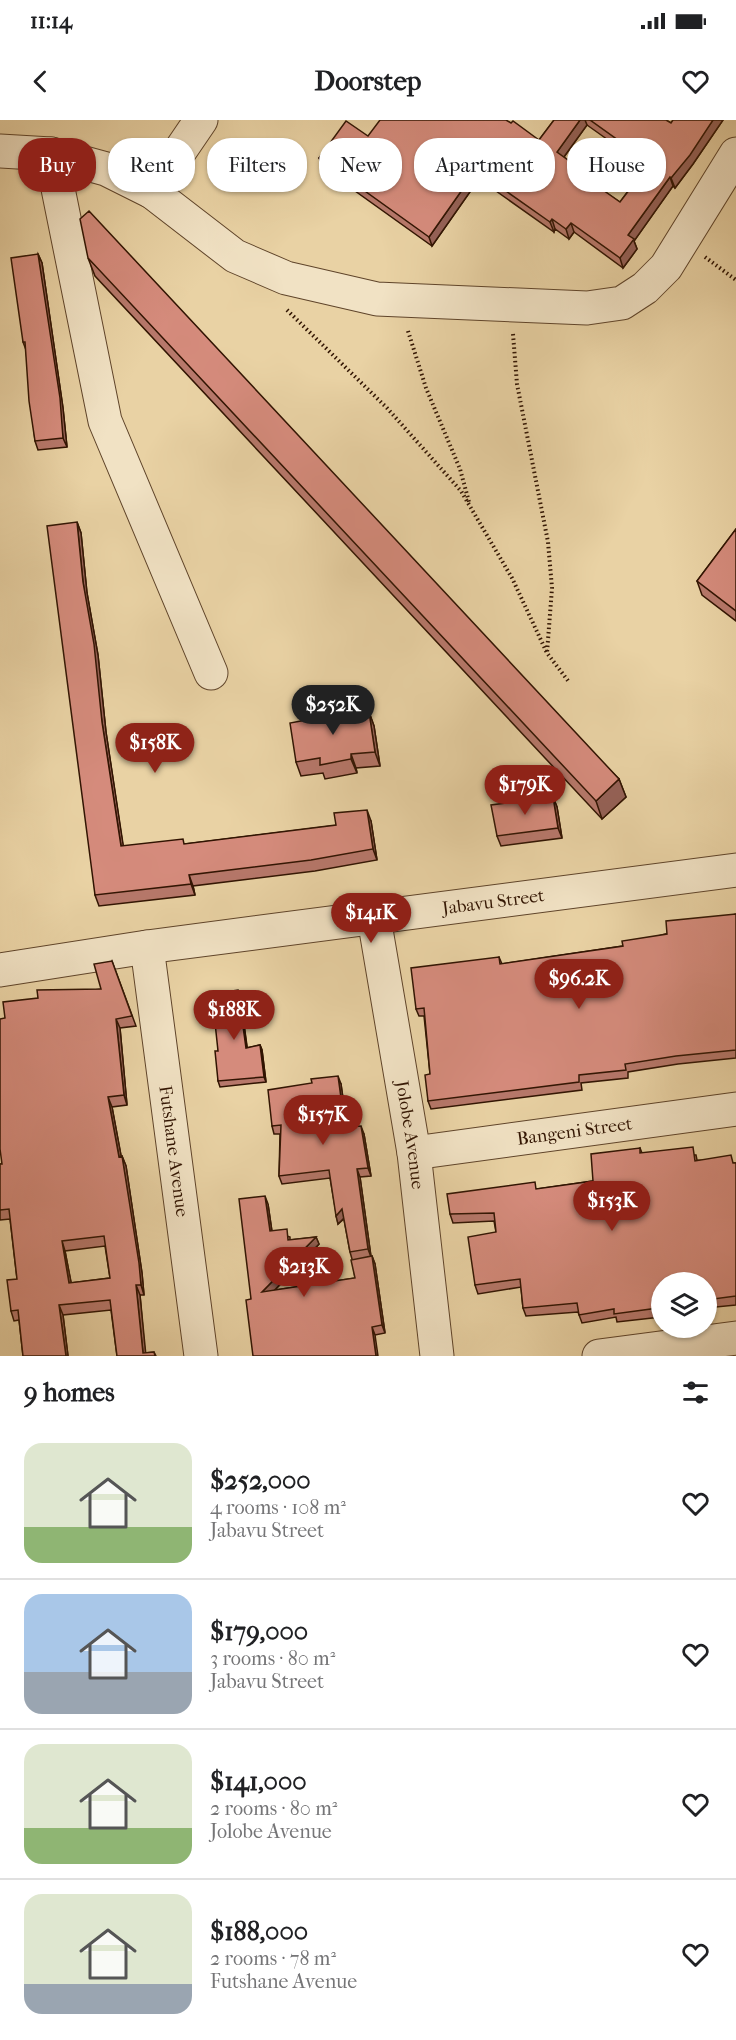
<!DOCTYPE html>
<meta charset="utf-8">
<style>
:root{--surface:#fff;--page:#f2f2f2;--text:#202124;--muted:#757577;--line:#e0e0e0;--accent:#8f2418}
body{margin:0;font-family:"IM FELL French Canon",serif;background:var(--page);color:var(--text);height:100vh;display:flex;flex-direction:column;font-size:22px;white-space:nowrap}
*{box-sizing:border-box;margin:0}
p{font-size:20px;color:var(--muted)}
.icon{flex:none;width:33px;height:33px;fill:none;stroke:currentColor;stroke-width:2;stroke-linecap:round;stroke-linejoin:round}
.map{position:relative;height:1236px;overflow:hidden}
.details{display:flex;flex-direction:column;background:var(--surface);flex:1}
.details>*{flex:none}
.top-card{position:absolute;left:18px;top:18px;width:700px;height:54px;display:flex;gap:12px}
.buttons{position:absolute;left:651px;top:1152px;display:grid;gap:12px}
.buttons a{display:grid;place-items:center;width:66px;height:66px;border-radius:50%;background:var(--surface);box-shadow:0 2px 4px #0004;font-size:30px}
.price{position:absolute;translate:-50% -51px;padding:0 14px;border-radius:21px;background:var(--accent);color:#fff;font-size:20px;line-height:39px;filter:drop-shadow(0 2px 3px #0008)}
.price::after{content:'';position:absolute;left:50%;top:36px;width:18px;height:14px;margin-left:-9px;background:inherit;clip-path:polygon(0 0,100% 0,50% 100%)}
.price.selected{background:#222;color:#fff}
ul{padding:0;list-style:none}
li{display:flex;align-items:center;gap:18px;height:150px;padding:0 24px}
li+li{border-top:2px solid var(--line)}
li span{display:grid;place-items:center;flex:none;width:168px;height:120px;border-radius:18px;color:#555}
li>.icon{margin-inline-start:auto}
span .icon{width:72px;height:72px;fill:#fffc;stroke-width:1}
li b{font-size:26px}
h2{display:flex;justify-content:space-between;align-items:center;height:72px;padding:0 24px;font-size:26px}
.tag{padding:0 21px;border-radius:24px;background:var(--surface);box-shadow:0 2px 4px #0004;font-size:21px;line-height:54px}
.tag.selected{background:var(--accent);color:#fff}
.status{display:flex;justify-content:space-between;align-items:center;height:42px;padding:0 30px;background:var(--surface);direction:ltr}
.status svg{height:16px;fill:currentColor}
header{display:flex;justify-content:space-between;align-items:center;height:78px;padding:0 24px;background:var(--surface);font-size:27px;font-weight:700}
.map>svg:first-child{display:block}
</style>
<div class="status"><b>11:14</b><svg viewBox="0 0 49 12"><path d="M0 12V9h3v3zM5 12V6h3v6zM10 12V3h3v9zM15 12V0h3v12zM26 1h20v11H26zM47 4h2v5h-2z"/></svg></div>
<header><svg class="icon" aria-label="back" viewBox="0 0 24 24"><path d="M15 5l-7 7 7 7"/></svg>Doorstep<svg class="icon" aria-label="heart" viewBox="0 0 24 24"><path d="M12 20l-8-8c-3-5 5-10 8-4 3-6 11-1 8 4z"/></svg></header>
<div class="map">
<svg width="736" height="1236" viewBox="0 0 736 1236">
<rect width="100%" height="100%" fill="#e9d2a4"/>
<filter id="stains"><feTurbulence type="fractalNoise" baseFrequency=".00333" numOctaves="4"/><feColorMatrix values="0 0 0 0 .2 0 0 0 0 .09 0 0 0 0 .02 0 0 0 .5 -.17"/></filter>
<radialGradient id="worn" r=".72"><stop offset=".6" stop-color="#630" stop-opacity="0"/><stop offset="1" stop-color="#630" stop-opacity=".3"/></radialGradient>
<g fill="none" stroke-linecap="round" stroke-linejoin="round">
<g stroke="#5f442a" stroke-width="35">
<g id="minor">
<path d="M0 31 51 34 106 49 152 72 235 136 286 158 377 179 587 188 622 183 645 168 666 147 736 34"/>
<path d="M51 34 105 301 211 553"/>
<path d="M152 72 201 0"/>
<path id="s1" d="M374 798 414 1033 437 1236"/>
<path id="s2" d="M147 827 201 1236"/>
<path id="s3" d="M0 850 147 827 736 750"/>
<path id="s4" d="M414 1033 736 989"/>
<path d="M599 1236 736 1218"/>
</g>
</g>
<path stroke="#311402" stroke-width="4" stroke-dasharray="1.5 3" stroke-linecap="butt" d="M705 137 736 160
M287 190 387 288 461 371 512 458 547 533 569 562
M408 211 426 268 460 349 469 382
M513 214 517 264 548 422 552 468 547 533"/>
<use href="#minor" stroke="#f1e2c4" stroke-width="33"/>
</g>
<path fill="#b7786b" stroke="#311402" stroke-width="1.5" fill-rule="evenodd" d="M554 0H666L671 3 673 0H723L693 44 675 68 673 66 634 121 637 129 623 148 574 112 569 119 555 109 554 112 479 59 432 126 323 48 319 38 368 16 539 20ZM587 5 646 47 620 82 588 60 564 37Z
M38 134 42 143 63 288 67 327 38 330 35 321 26 230 23 222Z
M88 138 619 659 626 677 602 699 95 156Z
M77 402 81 413 87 473 98 535 106 612 123 726 185 724 371 701 377 740 315 751 193 766 195 775 99 786 95 775Z
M736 409V501L702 475 697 461Z
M369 592 374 606 380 646 356 648 357 653 325 659 323 653 301 656 296 642 346 593Z
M553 677 557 687 562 718 501 726 497 716Z
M736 794V938L678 944 628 952V958L581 963 582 970 431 989 428 981 430 954 424 896H419L416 889 499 837 502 844 623 826Z
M112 841 136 906 120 908 127 985 112 987 121 1036H122L126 1046 142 1153 144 1175H140L145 1233 154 1232 156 1236H117L111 1190 63 1195 68 1236H23L19 1200 14 1201 11 1191 17 1159 10 1099 0 1100V1044H2L5 898 38 878 101 869ZM105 1126 110 1158 71 1163 65 1131Z
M240 875 247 928 260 925 262 930 266 962 220 967 218 961V931Z
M341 964 347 1007 364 1014 371 1056 360 1057 371 1136H372L375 1144 385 1213 375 1215 251 1179 268 1084 272 1111 290 1117V1120L316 1117 319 1124 275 1170 355 1158 352 1139 350 1132 344 1099 338 1104 330 1058 282 1064 279 1056 280 1014H274L272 1006Z
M640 1028 642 1033 696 1035 697 1040 736 1043V1185L706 1188V1162H662L661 1197 617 1202 616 1197 582 1203 578 1192 526 1196 523 1188 521 1167 478 1174 475 1165 496 1112 494 1101 453 1103 450 1094 537 1069 593 1061Z"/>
<path fill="#956157" stroke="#311402" stroke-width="1.5" d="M580 0H585L587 5 561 41 557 32Z
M713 0H723L693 44 675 68 671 58Z
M476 50 479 59 432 126 429 117Z
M670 57 673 66 634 121 637 129 623 148 620 138 628 115Z
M552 99 555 109 554 112 550 102Z
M571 103 574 112 569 119 566 109Z
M38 134 42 143 63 288 67 327 63 318Z
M77 402 81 413 87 473 98 535 106 612 125 737 121 726 102 602 83 462Z
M369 592 374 606 380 646 375 632Z
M351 634 356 648 357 653 351 639Z
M619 659 626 677 602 699 596 681Z
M553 677 557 687 562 718 558 708Z
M367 690 371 701 377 740 373 729Z
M189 755 193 766 195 775 191 764Z
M238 870 240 875 248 933 246 928Z
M116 899 120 908 127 985 124 975Z
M260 925 262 930 266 962 264 957Z
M338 956 341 964 348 1015 345 1007Z
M108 977 112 987 123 1046 119 1037Z
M361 1006 364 1014 371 1056 368 1048Z
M122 1036 126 1046 142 1153 144 1175 141 1165Z
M357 1049 360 1057 371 1137 368 1129Z
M265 1076 268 1084 273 1119 270 1111Z
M342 1089 345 1097 338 1104 336 1096Z
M316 1117 319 1124 265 1180 262 1172Z
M62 1121 65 1131 73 1172 69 1163Z
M372 1136 375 1144 385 1213 382 1205Z
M136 1165 140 1175 146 1236 143 1233Z
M59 1185 63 1195 68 1236H66Z
M372 1207 375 1215 378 1236H376Z"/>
<path fill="#d58b7c" stroke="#311402" stroke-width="1.5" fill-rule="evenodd" d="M380 0H506L511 3 513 1 539 20 554 0H580L557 32 586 53 583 56 620 82 650 43 590 0H666L671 3 673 0H713L690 35 671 58 670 57 628 115 634 119 620 138 571 103 566 109 552 99 550 102 476 50 429 117 319 38 346 1 368 16Z
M89 91 619 659 596 681 88 138 80 99Z
M38 134 60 278 63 318 35 321 29 281 25 222H23L11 138Z
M77 402 83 462 94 524 102 602 121 726 183 719 184 724 336 705 334 693 367 690 373 729 311 740 189 755 191 764 95 775 47 406Z
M736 409V491L697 461Z
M328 590H345L346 593 369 592 375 632 351 634V639L320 645V638L296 642 290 603 311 599 313 594Z
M553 677 558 708 497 716 491 685Z
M736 794V930L676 936 625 944 626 950 579 955V962L428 981 425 955 430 954 424 888 416 889 411 848 499 837 500 844 623 826 622 821 667 814 666 801Z
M112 841 132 896 116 899 124 975 108 977 119 1037 122 1036 139 1143 141 1165H136L143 1233 154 1232 155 1236H117L110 1180 59 1185 66 1236H23L18 1190 11 1191 7 1160 17 1159 9 1089 0 1090V1044H2L0 1029V899L5 898 3 882 38 878 37 870 101 869 94 844ZM104 1116 110 1158 69 1163 62 1121Z
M238 870 246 928 260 925 264 957 218 961 215 931H218L212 874Z
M338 956 345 1007 361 1006 368 1048 357 1049 368 1129 350 1132 342 1089 336 1096 329 1050 279 1056 281 1005 272 1006 268 970 312 963 311 959Z
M693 1027 695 1041 731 1035 733 1043H736V1176L706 1180V1162H662V1185L658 1186V1188L614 1194V1189L579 1195 577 1183 523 1188 520 1159 475 1165 468 1117 496 1112 494 1093 450 1094 447 1074 535 1062 536 1069 593 1061 591 1034 640 1028V1033Z
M265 1076 270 1111 287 1109 288 1120 316 1117 262 1172 355 1158 351 1140 372 1136 382 1205 372 1207 376 1236H253L246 1180 251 1179 239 1079Z"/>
<g text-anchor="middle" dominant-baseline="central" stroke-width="6" stroke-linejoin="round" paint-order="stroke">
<g font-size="18" fill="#311402" stroke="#f1e2c4">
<text stroke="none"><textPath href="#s3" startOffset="498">Jabavu Street</textPath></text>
<text stroke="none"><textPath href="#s4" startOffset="162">Bangeni Street</textPath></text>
<text stroke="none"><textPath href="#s1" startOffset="220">Jolobe Avenue</textPath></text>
<text stroke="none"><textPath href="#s2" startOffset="206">Futshane Avenue</textPath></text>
</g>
</g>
<rect width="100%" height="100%" filter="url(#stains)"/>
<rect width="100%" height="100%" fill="url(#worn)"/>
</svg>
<div class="buttons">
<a><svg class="icon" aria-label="layers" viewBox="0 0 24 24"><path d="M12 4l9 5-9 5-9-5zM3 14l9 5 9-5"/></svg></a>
</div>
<b class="price selected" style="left:333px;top:616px">$252K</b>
<b class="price" style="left:155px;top:654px">$158K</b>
<b class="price" style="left:525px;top:696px">$179K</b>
<b class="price" style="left:371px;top:824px">$141K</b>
<b class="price" style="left:579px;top:890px">$96.2K</b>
<b class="price" style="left:234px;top:921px">$188K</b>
<b class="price" style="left:323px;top:1026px">$157K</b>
<b class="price" style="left:612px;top:1112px">$153K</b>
<b class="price" style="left:304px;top:1178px">$213K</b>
<div class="top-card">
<a class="tag selected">Buy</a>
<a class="tag">Rent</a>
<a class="tag">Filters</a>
<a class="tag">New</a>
<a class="tag">Apartment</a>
<a class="tag">House</a>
</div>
</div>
<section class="details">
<h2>9 homes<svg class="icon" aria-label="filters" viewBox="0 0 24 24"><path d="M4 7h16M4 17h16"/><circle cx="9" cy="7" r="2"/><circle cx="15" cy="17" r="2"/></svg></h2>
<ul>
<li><span style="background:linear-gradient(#dfe7d0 70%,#8fb573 0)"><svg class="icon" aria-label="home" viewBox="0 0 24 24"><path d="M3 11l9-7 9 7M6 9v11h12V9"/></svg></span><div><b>$252,000</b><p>4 rooms · 108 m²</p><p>Jabavu Street</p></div><svg class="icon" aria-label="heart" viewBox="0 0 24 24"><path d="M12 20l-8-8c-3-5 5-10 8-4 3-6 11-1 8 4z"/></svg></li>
<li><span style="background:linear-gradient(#a9c7e8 65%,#9aa5b1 0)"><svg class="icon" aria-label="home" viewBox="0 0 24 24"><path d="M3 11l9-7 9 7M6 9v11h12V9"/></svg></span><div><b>$179,000</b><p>3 rooms · 80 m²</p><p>Jabavu Street</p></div><svg class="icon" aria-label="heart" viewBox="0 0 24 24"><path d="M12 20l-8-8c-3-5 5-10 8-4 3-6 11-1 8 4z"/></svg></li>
<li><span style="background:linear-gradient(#dfe7d0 70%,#8fb573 0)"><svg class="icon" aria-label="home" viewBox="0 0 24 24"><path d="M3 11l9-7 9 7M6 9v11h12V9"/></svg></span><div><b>$141,000</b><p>2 rooms · 80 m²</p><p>Jolobe Avenue</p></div><svg class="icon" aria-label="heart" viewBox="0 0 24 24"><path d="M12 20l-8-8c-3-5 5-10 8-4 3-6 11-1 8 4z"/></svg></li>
<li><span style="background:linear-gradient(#dfe7d0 75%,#9aa5b1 0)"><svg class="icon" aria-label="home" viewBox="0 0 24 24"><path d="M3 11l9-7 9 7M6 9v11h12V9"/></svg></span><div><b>$188,000</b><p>2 rooms · 78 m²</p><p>Futshane Avenue</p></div><svg class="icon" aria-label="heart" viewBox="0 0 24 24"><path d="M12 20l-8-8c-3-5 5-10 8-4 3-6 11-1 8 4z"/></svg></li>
</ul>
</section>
